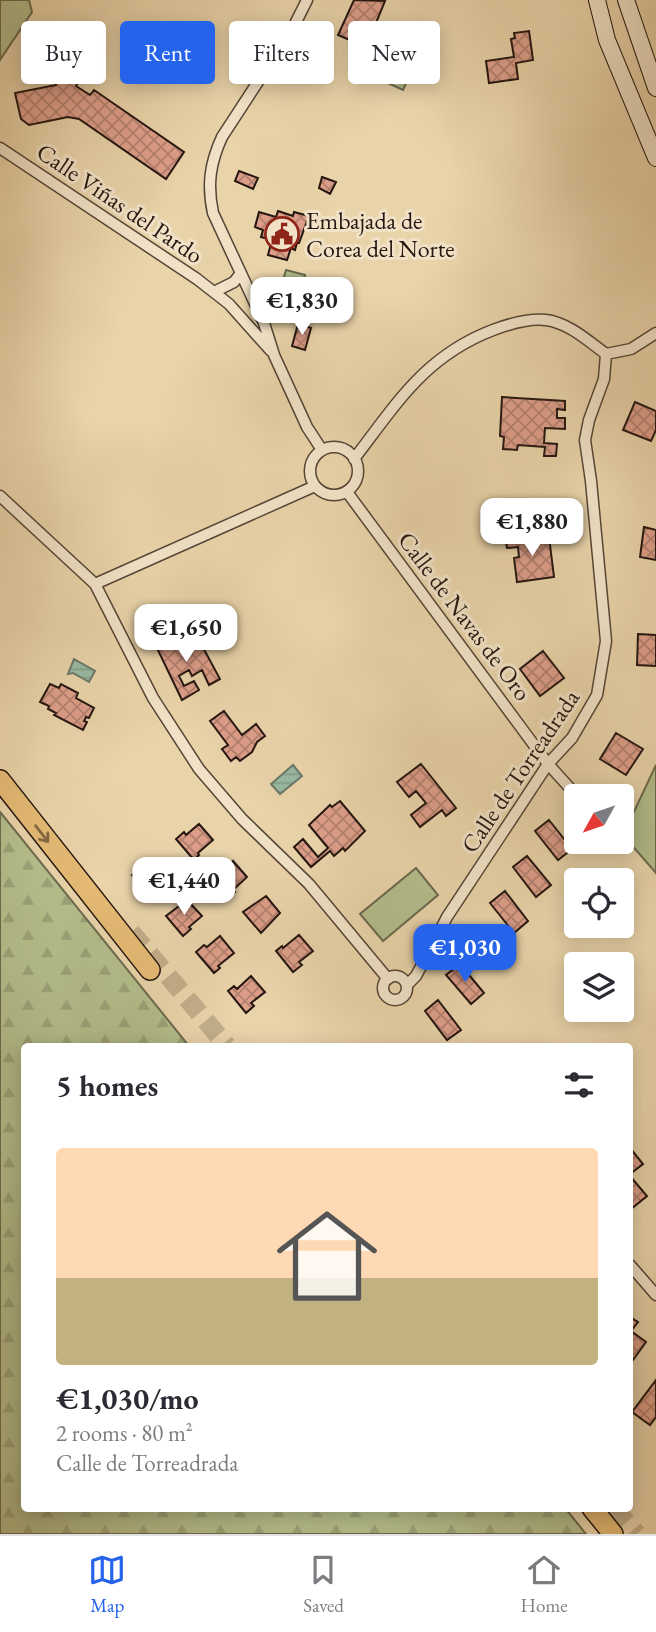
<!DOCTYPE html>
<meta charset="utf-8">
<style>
:root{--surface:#fff;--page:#f2f2f3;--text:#2b2b33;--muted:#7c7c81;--line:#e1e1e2;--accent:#2563eb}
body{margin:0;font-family:"EB Garamond",serif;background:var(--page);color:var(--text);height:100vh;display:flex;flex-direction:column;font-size:26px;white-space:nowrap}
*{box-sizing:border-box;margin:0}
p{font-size:23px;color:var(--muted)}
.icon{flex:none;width:38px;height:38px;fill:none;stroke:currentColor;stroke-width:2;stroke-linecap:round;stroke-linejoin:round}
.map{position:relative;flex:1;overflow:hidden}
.panel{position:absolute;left:21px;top:1043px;width:612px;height:469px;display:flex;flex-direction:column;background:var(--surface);border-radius:7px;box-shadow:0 4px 18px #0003}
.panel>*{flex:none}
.guide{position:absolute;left:21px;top:21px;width:614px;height:63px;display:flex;gap:14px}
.needle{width:46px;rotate:230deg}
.fabs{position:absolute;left:564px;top:784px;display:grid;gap:14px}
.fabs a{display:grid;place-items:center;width:70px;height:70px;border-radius:7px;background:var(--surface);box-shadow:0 4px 18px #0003;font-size:35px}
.price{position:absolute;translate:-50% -60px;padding:0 16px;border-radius:14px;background:#fff;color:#222;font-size:23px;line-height:46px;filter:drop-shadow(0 2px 4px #0008)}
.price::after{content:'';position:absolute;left:50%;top:42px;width:21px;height:16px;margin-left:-10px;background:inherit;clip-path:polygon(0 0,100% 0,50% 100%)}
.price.selected{background:var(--accent);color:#fff}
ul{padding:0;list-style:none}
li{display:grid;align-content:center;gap:14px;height:371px;padding:0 35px}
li+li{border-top:2px solid var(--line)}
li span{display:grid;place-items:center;height:217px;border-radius:7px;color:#555}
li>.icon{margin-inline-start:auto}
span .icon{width:126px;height:126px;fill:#fffc;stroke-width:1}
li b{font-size:30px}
h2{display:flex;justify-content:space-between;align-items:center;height:84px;padding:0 35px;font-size:30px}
.chip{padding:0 24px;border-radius:7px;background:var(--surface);box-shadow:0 4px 18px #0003;font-size:24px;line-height:63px}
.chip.selected{background:var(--accent);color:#fff}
.tabs{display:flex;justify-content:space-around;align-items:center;height:98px;border-top:2px solid var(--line);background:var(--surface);font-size:19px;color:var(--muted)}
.tabs a{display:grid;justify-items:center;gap:4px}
.tabs .selected{color:var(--accent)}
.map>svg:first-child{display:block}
</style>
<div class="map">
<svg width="656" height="1534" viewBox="0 0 656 1534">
<defs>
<pattern id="forest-firs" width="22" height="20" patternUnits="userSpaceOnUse" patternTransform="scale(1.75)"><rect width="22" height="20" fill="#b3bd8b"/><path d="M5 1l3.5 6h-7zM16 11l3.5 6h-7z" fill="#9aa277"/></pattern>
<pattern id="water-rules" width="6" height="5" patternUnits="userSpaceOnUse" patternTransform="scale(1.75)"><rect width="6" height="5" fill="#99b9a2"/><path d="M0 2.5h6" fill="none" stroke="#849e8a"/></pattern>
<pattern id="building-cross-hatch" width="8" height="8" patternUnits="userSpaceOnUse" patternTransform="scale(1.75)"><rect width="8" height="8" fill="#dd9e89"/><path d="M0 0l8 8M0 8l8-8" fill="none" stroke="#b3806f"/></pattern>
</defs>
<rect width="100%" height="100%" fill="#e9d3a9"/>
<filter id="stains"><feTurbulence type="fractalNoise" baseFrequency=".00286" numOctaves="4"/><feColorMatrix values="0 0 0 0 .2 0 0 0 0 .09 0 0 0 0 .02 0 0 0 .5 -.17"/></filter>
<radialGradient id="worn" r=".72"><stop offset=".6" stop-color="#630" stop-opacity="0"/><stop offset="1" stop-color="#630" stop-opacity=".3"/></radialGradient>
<path fill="url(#forest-firs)" stroke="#6c6a4e" stroke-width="2" d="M0 812 189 1046H24V1508H565L586 1534H0Z"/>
<path fill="#b3bd8b" stroke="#6c6a4e" stroke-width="2" d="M0 0H29L32 12 0 60Z
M377 57 411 73 403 90 368 74Z
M286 270 305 275 295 313 275 308Z
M656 765V873L623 835Z
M416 868 438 895 383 941 360 914Z"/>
<path fill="url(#water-rules)" stroke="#6a7868" stroke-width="2" d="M74 659 95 671 89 682 73 673 68 674Z
M293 765 302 776 280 794 271 784Z"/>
<path fill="url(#building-cross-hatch)" stroke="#241610" stroke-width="2" d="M354 0 385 1 374 28 367 38 364 37 361 45 338 35Z
M529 31 533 60 516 63 518 79 489 83 486 61 514 57 511 39 515 38 514 33Z
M40 42 85 73 76 86 90 95 94 90 184 152 166 179 79 119 68 117 29 125 21 119 15 93 56 85 54 78 37 66 35 69 28 64 30 61 28 60Z
M239 171 258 178 253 189 235 181Z
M322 177 336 182 330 194 319 188Z
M278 211 293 216 294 212 309 216 299 243H297L295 250 291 248 287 260 268 255 272 240 261 237 263 230 255 227 259 212 276 217Z
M298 324 311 328 305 350 292 346Z
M502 397 565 401V410L557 409V418H565V429L545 428 544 443 557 444 556 456H544L545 447 518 445 517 450 503 449 504 437 500 436Z
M635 402 656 411V430L651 441 623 430Z
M644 527 656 530V560L640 557Z
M523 534 524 540 549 537 554 577 517 582 514 558 519 557 518 547 507 548 505 536Z
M638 634 656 635V666L637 665Z
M171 636 180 650 199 640 220 679 209 685 202 670 192 676 189 670 179 676 184 686 194 681 199 690 182 700 155 644Z
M543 651 564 678 540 696 520 669Z
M50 684 59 688 61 684 78 693 76 698 94 708 89 718 86 717 84 721 87 722 83 730 54 715 56 713 48 709 49 706 40 702Z
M224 711 242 735 256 724 265 736 257 742 252 752 240 761 236 757 231 761 222 749 228 745 210 721Z
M616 733 643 749 626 775 600 759Z
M421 764 456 808 446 816 442 810 420 827 411 815 426 803 416 791 409 797 397 782Z
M340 801 365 831 345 851 343 848 334 856 330 851 311 867 294 847 303 839 318 857 328 848 309 825 330 805 332 807Z
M549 820 572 849 558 860 535 831Z
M199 824 213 840 198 853 199 855 194 860 176 839 184 832 186 835Z
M527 856 551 885 536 897 513 867Z
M155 859 169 875 153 889 155 891 150 896 132 875 140 868 142 871Z
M233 861 247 877 233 890 235 892 228 898 210 877 216 872 218 874Z
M505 891 528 921 514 933 490 903Z
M266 896 280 913 261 933 243 912Z
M187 900 202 916 189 927 191 929 183 936 166 916Z
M483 927 506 956 492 968 469 939Z
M299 935 313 951 299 962 302 965 293 972 276 951 282 946 283 948Z
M220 936 234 953 218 966 220 968 214 973 196 952 204 945 207 947Z
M460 964 484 993 471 1004 446 975Z
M251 976 265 992 251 1003 254 1006 246 1013 228 991 234 986 237 989Z
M438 1000 461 1030 447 1040 425 1011Z
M630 1148 643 1164 630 1174Z
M630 1176 647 1196 630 1210Z
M630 1317 638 1322 631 1331 646 1342 633 1360 630 1357Z
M656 1380V1417L650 1425 632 1412Z"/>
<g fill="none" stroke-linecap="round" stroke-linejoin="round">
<path stroke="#c2ad8a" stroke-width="19" stroke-dasharray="19 10" stroke-linecap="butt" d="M131 932 227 1046
M614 1508 637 1534"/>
<g stroke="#554536" stroke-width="13">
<path id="street" d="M307 0 293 28 222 137C210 163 207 185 213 213L264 323 274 355 307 427 322 450
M0 148 197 279 229 304 271 351
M214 292 234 282 241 273
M310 471a24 24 0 1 1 48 0a24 24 0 1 1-48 0Z
M354 459C397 403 425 356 493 330 509 324 529 318 546 320 569 323 588 341 606 354L631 349 656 333
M347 492 548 764 577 796
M0 496 95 584 153 698 199 769 242 819 309 884 388 979
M95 584 315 486
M616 842 618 844
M383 988a12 12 0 1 1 24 0a12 12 0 1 1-24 0Z
M407 985 416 976 447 917 548 764 572 738 597 695 606 641 591 481 585 440 589 420 604 379 606 354
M630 1265 656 1295"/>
</g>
<g stroke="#241610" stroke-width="18">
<path id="secondary" d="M597 0 607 40 656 158
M626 0 656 88"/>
</g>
<g stroke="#241610" stroke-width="22">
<path id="highway" d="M0 780 150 970
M592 1508 613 1534"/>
</g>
<use href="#street" stroke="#f1e2c7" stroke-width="10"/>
<use href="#secondary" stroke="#f1e2c7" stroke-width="16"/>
<use href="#highway" stroke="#e4ba74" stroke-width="19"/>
</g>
<defs><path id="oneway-shaft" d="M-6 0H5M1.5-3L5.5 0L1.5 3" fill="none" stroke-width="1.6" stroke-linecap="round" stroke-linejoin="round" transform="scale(1.75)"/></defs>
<use stroke="#846842" href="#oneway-shaft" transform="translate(42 834) rotate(52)"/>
<defs>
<g id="civic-ring" transform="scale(1.75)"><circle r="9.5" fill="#f1e2c7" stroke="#8f2418" stroke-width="1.5"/><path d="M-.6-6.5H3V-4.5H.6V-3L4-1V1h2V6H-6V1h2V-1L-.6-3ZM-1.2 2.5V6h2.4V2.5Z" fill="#8f2418"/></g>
</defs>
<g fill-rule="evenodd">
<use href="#civic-ring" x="282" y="234"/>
</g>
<g text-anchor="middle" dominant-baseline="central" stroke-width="6" stroke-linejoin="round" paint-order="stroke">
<g font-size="24" fill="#241610" stroke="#f1e2c7">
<text transform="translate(120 203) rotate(34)">Calle Viñas del Pardo</text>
<text transform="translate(465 616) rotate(53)">Calle de Navas de Oro</text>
<text transform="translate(520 771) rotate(-56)">Calle de Torreadrada</text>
</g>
<g font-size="24" fill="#241610" stroke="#f1e2c7" text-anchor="start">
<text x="306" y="220">Embajada de<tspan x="306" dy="28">Corea del Norte</tspan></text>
</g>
</g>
<rect width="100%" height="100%" filter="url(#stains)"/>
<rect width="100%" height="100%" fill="url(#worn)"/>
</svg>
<div class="fabs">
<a><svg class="needle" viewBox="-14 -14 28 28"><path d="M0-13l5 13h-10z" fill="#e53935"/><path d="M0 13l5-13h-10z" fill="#7c7c81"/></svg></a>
<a><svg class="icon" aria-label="locate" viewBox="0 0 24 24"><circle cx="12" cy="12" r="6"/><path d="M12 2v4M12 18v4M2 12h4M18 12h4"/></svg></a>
<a><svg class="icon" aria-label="layers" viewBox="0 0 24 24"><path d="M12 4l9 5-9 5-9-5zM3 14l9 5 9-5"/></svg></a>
</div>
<b class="price" style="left:302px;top:337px">€1,830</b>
<b class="price" style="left:532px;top:558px">€1,880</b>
<b class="price" style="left:186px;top:664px">€1,650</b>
<b class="price" style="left:184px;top:917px">€1,440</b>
<b class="price selected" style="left:465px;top:984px">€1,030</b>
<div class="guide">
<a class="chip">Buy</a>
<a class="chip selected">Rent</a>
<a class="chip">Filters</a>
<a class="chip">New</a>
</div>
<section class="panel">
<h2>5 homes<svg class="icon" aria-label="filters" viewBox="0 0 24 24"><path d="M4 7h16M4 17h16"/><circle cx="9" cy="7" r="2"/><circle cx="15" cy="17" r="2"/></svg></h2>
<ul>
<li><span style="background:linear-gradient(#ffd9b3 60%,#c2b280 0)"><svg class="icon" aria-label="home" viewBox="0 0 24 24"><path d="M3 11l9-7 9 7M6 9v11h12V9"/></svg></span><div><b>€1,030/mo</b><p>2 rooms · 80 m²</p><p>Calle de Torreadrada</p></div></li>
</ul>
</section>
</div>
<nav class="tabs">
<a class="selected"><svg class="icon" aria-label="map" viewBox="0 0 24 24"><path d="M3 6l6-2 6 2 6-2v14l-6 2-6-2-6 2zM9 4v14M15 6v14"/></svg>Map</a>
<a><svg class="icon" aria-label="saved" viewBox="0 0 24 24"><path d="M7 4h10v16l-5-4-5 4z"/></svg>Saved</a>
<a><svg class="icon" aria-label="home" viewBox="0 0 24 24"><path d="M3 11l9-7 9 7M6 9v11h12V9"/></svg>Home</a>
</nav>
